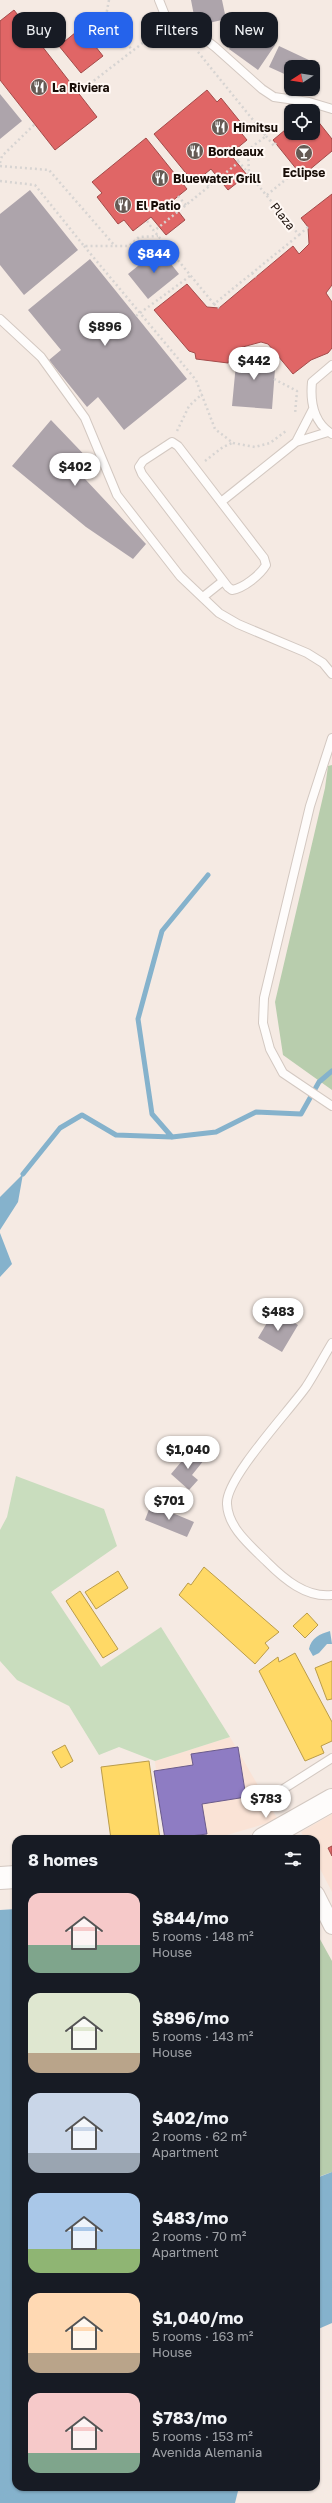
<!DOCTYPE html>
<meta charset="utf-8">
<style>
:root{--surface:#171b24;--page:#242831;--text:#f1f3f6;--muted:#9ea1a6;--accent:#2563eb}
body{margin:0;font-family:"Golos Text",sans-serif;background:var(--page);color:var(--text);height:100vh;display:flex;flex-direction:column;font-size:15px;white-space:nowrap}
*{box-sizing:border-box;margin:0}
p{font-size:13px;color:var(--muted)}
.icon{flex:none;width:22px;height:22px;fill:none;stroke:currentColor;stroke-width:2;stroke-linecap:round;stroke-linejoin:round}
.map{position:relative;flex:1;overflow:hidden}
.side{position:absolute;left:12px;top:1835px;width:308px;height:656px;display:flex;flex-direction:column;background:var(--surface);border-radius:12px;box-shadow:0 1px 3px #0004}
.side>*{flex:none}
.banner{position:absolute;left:12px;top:12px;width:308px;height:36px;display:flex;gap:8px}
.needle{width:26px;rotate:258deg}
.buttons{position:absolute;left:284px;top:60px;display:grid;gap:8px}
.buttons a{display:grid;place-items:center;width:36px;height:36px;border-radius:8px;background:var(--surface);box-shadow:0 1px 3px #0004;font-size:20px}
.price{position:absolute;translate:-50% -34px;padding:0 9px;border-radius:14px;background:#fff;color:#222;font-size:13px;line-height:26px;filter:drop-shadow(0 1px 2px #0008)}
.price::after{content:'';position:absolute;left:50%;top:24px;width:12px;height:9px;margin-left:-6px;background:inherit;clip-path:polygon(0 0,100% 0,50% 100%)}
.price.current{background:var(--accent);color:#fff}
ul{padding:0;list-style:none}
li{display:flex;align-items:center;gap:12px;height:100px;padding:0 16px}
li span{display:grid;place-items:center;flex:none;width:112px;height:80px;border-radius:12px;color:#555}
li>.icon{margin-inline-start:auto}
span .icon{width:48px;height:48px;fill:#fffc;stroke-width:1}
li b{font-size:17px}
h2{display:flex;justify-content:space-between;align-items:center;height:48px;padding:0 16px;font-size:17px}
.pill{padding:0 14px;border-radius:12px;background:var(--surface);box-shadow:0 1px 3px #0004;font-size:14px;line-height:36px}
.pill.current{background:var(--accent);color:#fff}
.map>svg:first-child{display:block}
</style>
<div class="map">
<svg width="332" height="2503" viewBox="0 0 332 2503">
<rect width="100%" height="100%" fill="#f5eae3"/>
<path fill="#fae3d6" d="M230 1737 278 1820 213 1839H164L155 1761Z
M332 1814V1892L316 1861V1839H305L301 1832Z"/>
<path fill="#c9ddbe" d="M16 1476 104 1509 117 1546 51 1592 101 1667 161 1627 230 1737 155 1761 119 1747 99 1755 69 1706 17 1680 0 1661V1530L7 1517Z"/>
<path fill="#b8cdad" d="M332 765V1090L283 1055 275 1002 325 788 328 766Z
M316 1932 332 1961V2172L318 2177 316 2175Z"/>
<path fill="#85b2cc" d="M23 1174 18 1202 0 1230V1197Z
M0 1233 12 1264 0 1277Z
M330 1631 332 1644H327L319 1653 313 1656 309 1649C311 1638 320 1634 330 1631Z
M16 1909V2487H239L235 2503H0V1910Z
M332 2172V2323L316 2330V2175L319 2177Z"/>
<path fill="#ffd966" stroke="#ba9c4a" d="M204 1567 279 1632 265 1643 269 1648 255 1664 179 1595 188 1583 191 1585Z
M118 1571 128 1588 96 1609 85 1592Z
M80 1591 118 1649 103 1658 66 1601Z
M307 1613 318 1625 305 1638 293 1626Z
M295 1653 332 1722V1741L321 1746 324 1753 305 1761 259 1671 278 1657 279 1662Z
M332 1661V1699L327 1700 315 1668Z
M65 1745 73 1761 61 1768 52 1752Z
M149 1761 160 1839H111L101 1767Z"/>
<path fill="#e06666" stroke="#a44b4a" d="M14 10 97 117 55 150 0 80V21Z
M81 28 103 56 81 73 59 46Z
M207 90 217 102 221 98 242 124 237 128 247 140 230 154 247 175 228 190 211 169 194 183 154 134Z
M313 115 332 139V151L302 176 273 140 291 125V133H313Z
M146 138 187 189 171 202 185 220 166 235 151 217 133 231 124 220 118 224 97 197 102 193 92 182Z
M332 194V285L326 293 332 302V348L328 353 311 360 293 374 268 344 261 342 239 348 230 354 228 363 196 359 195 353 189 351 154 310 187 284 207 307 219 308 293 246 299 254 309 244 308 227 301 218Z
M332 1846V1856L328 1848Z"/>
<path fill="#8e7cc3" stroke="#6b5b8b" d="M238 1747 246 1797 202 1804 207 1834 165 1839 154 1771 193 1765 191 1754Z"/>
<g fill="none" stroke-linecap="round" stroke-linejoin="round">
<path stroke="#85b2cc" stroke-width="5" d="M172 1137 152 1114 138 1019 162 931 208 875
M23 1174 60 1128 82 1115 116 1135 172 1137 216 1132 256 1112 301 1114 319 1082 332 1071"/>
</g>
<path fill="#ada4ab" d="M191 0H222L226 19 196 26Z
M246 24 275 45 258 70 229 49Z
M279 46 311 61 308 67H291V77L269 67Z
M0 94 22 121 0 139Z
M30 190 78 250 24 295 0 265V214Z
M159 249 179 274 148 299 128 274Z
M90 259 187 379 124 430 98 397 87 407 49 360 61 350 28 310Z
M237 353 276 356 272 409 232 406Z
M51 420 95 466 85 479 146 544 133 559 86 527 12 466Z
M274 1311 298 1325 282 1352 258 1338Z
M192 1449 204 1460 192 1475 198 1480 189 1490 171 1474Z
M151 1504 194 1522 187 1537 145 1520Z"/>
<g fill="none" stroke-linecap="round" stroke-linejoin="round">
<g stroke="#d3c8c1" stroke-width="10">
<path id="lane" d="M159 0 165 15 178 27 198 34 215 47 262 89 274 97 309 102 332 109
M0 319 41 357 85 418 117 495 180 576 219 613 238 624 307 653 323 663 332 674
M332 434C314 423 310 402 312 382L332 365
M172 442 178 446 264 558 266 565C260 575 244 588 232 590L228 587 142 474 139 467 143 461Z
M296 442 313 409
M221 502 296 442 328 432
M203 597 223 581
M332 738 310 806 264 998 263 1023 270 1049 283 1073 332 1106
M332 1343C323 1358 315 1373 306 1387 289 1411 225 1479 227 1504 228 1528 251 1546 267 1562 284 1579 306 1598 332 1595
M277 1793 332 1758"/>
</g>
<g stroke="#d3c8c1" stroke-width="18">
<path id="street" d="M316 1894 332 1926"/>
</g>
<g stroke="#d3c8c1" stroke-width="24">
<path id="secondary" d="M263 1839 332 1800
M0 1878 16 1877"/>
</g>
<path stroke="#d7d4d2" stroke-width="2.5" stroke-dasharray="2 3" stroke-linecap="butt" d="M109 0 106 16 132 50
M198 52 266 136 248 150 249 174
M78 93 144 42 190 46
M266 136 274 146 276 143
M231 152 239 162
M0 163 2 156 35 124
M0 166 49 170 115 246H129L139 237 158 236
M202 176 209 186
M0 181 35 185 84 246H115
M267 195 297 170
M178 196 186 205
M147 221 154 231 214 304 299 235 239 162 154 231
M299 235 308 227
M84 246 196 380 215 429 233 443 255 447 270 443 286 431
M170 262 176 258
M252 273 256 277
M214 304 219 308
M136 316 190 276
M274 379 297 391 295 414
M177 431 189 406 202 394
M205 461 223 447 232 443"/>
<use href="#lane" stroke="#fefcfb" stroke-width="8"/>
<use href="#street" stroke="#fefcfb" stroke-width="16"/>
<use href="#secondary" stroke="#fefcfb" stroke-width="22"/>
</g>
<defs>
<g id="restaurant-disc" transform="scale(0.9)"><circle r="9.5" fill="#655a54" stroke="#fff8f4"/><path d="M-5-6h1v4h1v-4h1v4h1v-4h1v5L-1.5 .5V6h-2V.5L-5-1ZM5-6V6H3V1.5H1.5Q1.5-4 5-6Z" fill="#fff"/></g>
<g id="bar-disc" transform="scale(0.9)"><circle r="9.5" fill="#655a54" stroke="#fff8f4"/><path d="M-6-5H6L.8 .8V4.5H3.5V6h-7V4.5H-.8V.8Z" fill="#fff"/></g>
</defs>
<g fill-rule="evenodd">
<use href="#restaurant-disc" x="39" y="87"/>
<use href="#restaurant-disc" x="220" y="127"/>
<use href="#restaurant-disc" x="195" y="151"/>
<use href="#bar-disc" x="304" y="153"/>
<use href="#restaurant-disc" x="160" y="178"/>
<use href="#restaurant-disc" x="123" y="205"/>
</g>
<g text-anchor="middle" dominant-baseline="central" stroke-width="4" stroke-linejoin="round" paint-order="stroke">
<g font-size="12" font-weight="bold" fill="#180d07" stroke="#fff8f4" text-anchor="start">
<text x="52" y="87">La Riviera</text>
<text x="233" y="127">Himitsu</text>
<text x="208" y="151">Bordeaux</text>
<text x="304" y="172" text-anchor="middle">Eclipse</text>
<text x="173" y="178">Bluewater Grill</text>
<text x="136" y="205">El Patio</text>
</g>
<g font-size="12" fill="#180d07" stroke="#fff8f4">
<text transform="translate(283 216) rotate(51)">Plaza</text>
</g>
</g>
</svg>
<div class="buttons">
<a><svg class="needle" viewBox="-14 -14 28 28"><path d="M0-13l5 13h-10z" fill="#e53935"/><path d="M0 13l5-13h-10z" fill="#9ea1a6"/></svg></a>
<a><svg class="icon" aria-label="locate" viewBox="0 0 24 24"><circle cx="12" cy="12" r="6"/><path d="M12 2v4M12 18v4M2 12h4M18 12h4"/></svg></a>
</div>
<b class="price current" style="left:154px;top:274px">$844</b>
<b class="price" style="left:105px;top:347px">$896</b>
<b class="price" style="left:254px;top:381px">$442</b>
<b class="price" style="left:75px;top:487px">$402</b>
<b class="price" style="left:278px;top:1332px">$483</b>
<b class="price" style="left:188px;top:1470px">$1,040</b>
<b class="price" style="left:169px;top:1521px">$701</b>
<b class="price" style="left:266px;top:1819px">$783</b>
<div class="banner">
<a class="pill">Buy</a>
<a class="pill current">Rent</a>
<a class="pill">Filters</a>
<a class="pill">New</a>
</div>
<section class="side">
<h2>8 homes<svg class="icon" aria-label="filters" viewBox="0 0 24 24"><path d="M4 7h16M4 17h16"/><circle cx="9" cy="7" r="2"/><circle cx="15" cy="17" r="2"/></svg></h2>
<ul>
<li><span style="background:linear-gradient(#f6c9c9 65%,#7fa58c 0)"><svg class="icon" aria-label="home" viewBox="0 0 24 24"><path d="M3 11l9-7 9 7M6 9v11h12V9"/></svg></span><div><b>$844/mo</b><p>5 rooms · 148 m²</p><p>House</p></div></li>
<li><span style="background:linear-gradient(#dfe7d0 75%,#b9a48a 0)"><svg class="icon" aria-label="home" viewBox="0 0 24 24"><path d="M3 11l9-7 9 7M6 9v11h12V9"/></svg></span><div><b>$896/mo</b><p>5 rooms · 143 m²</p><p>House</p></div></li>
<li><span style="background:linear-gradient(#c9d6e8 75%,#9aa5b1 0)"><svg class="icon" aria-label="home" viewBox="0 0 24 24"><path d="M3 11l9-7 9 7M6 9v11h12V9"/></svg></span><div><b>$402/mo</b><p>2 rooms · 62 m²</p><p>Apartment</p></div></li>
<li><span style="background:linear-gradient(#a9c7e8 70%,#8fb573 0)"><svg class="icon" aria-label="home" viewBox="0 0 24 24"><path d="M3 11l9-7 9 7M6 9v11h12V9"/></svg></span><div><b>$483/mo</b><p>2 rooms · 70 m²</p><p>Apartment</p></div></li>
<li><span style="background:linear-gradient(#ffd9b3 75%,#b9a48a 0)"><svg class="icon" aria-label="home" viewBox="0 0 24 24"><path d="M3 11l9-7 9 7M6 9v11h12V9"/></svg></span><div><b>$1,040/mo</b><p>5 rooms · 163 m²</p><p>House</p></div></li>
<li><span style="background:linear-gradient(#f6c9c9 75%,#7fa58c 0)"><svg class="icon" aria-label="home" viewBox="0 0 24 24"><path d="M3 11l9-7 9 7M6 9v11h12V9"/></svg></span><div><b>$783/mo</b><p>5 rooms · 153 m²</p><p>Avenida Alemania</p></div></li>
</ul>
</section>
</div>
